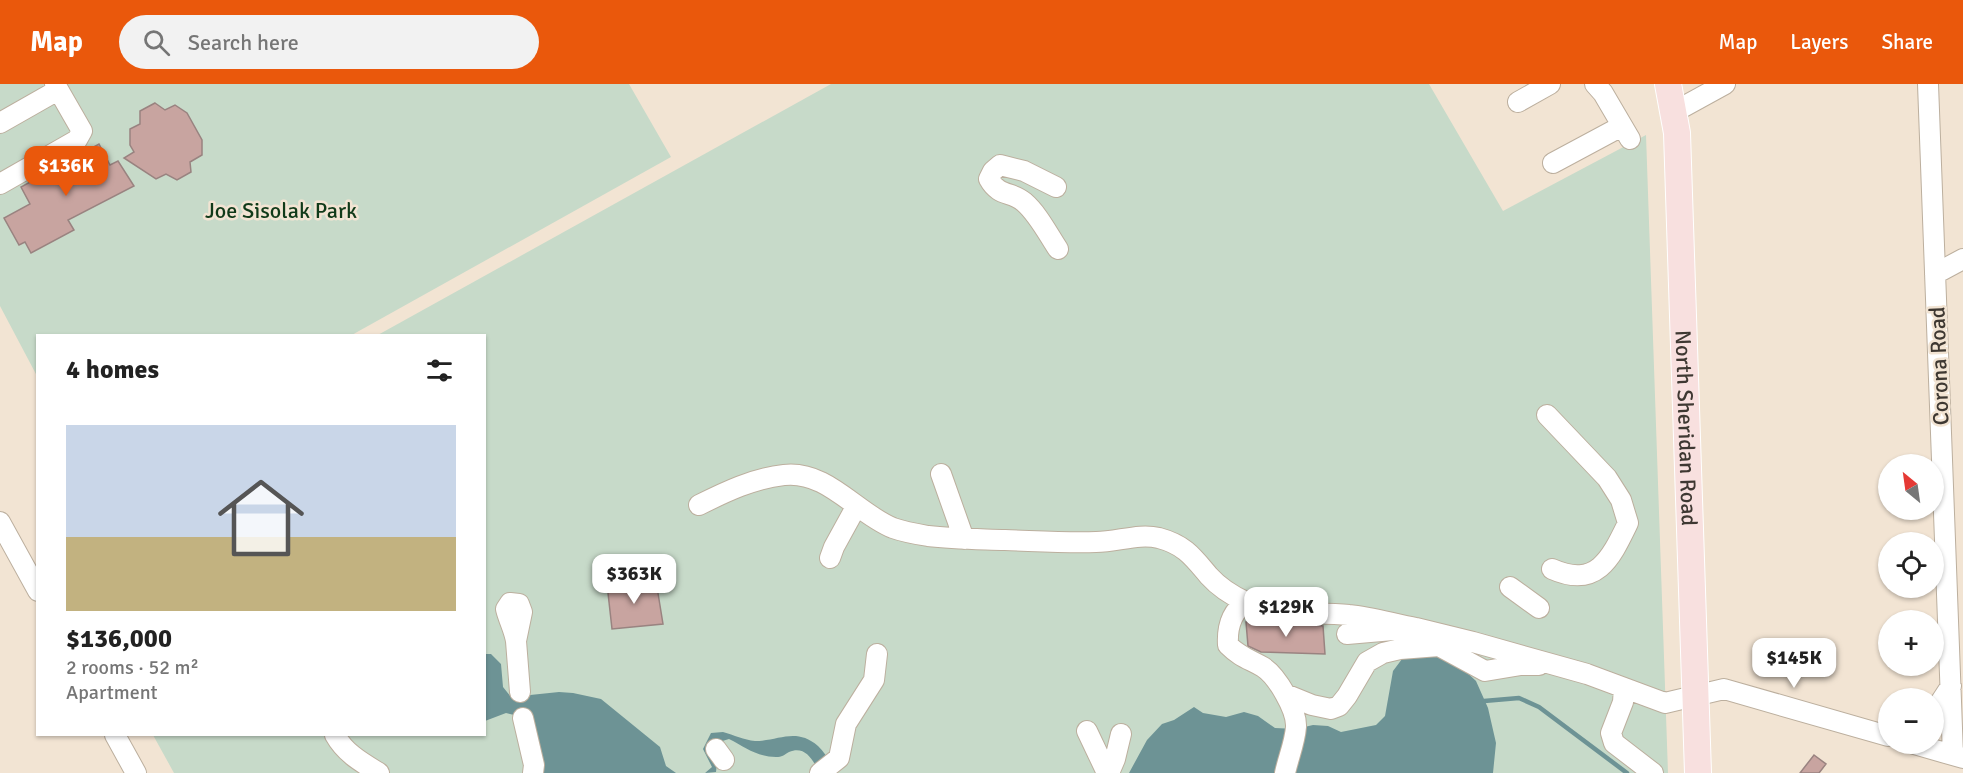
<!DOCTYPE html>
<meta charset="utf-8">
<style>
:root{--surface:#fff;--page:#f2f2f2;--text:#222;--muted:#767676;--line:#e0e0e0;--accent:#ea580c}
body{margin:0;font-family:Signika,sans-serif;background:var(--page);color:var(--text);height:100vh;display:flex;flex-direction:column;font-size:22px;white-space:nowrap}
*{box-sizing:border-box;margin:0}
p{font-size:20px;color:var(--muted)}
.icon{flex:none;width:33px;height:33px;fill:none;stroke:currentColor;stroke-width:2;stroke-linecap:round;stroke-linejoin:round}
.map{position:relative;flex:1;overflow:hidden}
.sheet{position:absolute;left:36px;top:250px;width:450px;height:402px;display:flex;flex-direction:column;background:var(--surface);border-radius:0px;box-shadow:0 2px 4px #0004}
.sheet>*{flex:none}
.needle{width:39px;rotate:331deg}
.tools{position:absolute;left:1878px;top:370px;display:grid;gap:12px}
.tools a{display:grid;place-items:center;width:66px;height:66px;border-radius:50%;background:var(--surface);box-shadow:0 2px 4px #0004;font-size:30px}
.price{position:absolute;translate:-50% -51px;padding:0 14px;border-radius:12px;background:#fff;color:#222;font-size:20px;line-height:39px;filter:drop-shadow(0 2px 3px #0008)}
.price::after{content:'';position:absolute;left:50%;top:36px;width:18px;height:14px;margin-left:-9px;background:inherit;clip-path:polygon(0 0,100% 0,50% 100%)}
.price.current{background:var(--accent);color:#fff}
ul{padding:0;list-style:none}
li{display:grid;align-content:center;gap:12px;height:318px;padding:0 30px}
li+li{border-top:2px solid var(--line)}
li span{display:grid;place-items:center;height:186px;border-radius:0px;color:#555}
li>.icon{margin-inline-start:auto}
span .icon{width:108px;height:108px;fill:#fffc;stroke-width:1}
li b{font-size:26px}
h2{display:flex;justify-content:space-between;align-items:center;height:72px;padding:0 30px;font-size:26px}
header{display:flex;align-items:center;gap:36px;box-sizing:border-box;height:84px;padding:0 30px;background:var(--accent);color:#fff}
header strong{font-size:28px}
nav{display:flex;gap:33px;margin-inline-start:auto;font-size:21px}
.search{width:420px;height:54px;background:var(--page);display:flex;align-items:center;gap:15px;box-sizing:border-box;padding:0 21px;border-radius:33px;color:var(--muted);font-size:22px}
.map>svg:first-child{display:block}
</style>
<header>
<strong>Map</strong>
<div class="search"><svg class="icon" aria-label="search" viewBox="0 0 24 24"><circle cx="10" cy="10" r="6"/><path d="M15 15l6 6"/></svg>Search here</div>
<nav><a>Map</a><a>Layers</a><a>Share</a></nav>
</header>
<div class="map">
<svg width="1963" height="689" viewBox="0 0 1963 689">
<rect width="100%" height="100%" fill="#f2e4d3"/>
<path fill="#c7dac9" d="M0 0H629L671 73 350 252H38L37 292 0 222Z
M831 0H1429L1503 127 1646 51 1668 689H174L153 651H484V252H376Z"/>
<path fill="#6d9395" d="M484 570H491L501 580 503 603 511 613 559 608 573 609 601 615 660 663 666 682 676 689H540L522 629 514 631 506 629 485 637Z
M1441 572 1459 581 1476 597 1488 624 1496 659 1493 689H1129L1147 656 1162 640 1174 636 1194 623 1203 629 1226 633 1244 628 1258 632 1275 644 1296 645 1313 641 1328 642 1341 648 1376 641 1385 632 1393 587 1402 575Z
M723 648C734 651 744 656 755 657 779 657 796 643 818 662 826 669 830 680 836 689H820C813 677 806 661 789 668 784 671 782 673 776 673 757 673 745 663 729 655L719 658 716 688 705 689 712 683 703 665 711 649Z"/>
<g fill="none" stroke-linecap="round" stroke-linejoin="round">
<path stroke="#6d9395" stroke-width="4.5" d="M1484 617 1519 614 1539 623 1627 689"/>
</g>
<path fill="#c8a4a0" stroke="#998380" stroke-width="1.5" d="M155 19 165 26 175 21 187 29 202 56V71L190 78 191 88 177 96 166 90 156 95 124 74 134 68 130 61V45L140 40V27Z
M99 60 110 81 118 77 134 102 68 136 74 146 31 169 25 158 19 161 4 134 30 120 21 103Z
M656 497 663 540 612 545 607 500Z
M1266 537 1323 542 1325 570 1261 568 1248 562 1246 538Z
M1814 671 1826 680 1819 689H1800Z"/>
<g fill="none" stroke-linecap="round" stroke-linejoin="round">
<g stroke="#bcaf9e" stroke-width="22">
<path id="minor" d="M1595 0 1603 9 1630 55
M1928 0 1953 671
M1518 18 1550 0
M1674 28 1725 0
M0 39 58 6
M1553 79 1622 42
M0 100 77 56 82 47 55 0
M1056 103 1024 87 1000 81 993 87 989 95C999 113 1011 107 1024 118 1038 130 1048 150 1058 165
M1935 190 1963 175
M1547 331 1607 394 1621 416 1628 439C1611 474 1597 505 1552 485
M941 390 964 455
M699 421C725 408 754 394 784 391 827 386 856 429 893 444 904 448 916 450 928 452 954 455 979 455 1005 456 1036 457 1066 459 1096 458 1118 458 1138 449 1159 454 1185 461 1193 473 1209 492 1218 502 1233 512 1246 518 1278 534 1314 527 1349 531 1371 533 1394 540 1416 544
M0 438 38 507
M830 474 834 463 856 423
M1510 503 1539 524
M1246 518C1231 528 1227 544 1228 561 1240 573 1249 575 1263 583 1277 592 1297 626 1296 643 1295 658 1288 675 1285 689
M1347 550 1416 544 1473 558 1587 590 1665 619 1724 605 1888 652
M516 557C514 545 509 537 506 525L510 519 519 520 522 528 516 557 520 608
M1624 604 1623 618 1611 649 1614 659 1653 689
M1285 610 1312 621 1331 625 1339 622 1347 612 1367 578 1383 569 1400 565 1439 562 1485 587 1521 581H1539
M1934 628 1951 602
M523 634 534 681 533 689
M1087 647 1107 689
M115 651 136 689
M335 651C345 669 361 678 379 689
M1914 660 1963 674
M716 665 724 676
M820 689 839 674 846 640 874 596 877 570
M1109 689 1115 675 1121 650"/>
</g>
<g stroke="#fff" stroke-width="28">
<g id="major">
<path id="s1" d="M1668 0 1677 49 1698 689"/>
</g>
</g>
<use href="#minor" stroke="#fff" stroke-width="20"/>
<use href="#major" stroke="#f8e0df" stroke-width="26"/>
</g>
<g text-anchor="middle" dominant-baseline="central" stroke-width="5" stroke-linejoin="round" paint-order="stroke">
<g font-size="22" fill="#103a19" stroke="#f2e4d3">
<text x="281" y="126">Joe Sisolak Park</text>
</g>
<g font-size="22" fill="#3e3832" stroke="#f2e4d3">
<text transform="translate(1939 282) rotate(-92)">Corona Road</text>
<text stroke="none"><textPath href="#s1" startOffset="345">North Sheridan Road</textPath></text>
</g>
</g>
</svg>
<div class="tools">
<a><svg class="needle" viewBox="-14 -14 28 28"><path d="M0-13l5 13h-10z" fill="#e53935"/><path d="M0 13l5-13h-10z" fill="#767676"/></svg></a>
<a><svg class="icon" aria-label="locate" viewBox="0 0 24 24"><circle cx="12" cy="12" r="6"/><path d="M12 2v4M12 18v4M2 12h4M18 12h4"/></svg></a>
<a>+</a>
<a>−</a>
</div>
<b class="price current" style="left:66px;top:113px">$136K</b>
<b class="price" style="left:634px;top:521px">$363K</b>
<b class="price" style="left:1286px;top:554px">$129K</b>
<b class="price" style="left:1794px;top:605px">$145K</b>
<section class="sheet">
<h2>4 homes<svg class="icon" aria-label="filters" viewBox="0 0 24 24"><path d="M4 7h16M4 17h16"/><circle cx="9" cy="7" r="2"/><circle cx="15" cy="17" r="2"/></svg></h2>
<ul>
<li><span style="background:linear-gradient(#c9d6e8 60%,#c2b280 0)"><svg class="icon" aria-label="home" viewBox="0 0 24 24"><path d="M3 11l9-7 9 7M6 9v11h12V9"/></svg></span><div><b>$136,000</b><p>2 rooms · 52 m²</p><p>Apartment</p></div></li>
</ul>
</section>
</div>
